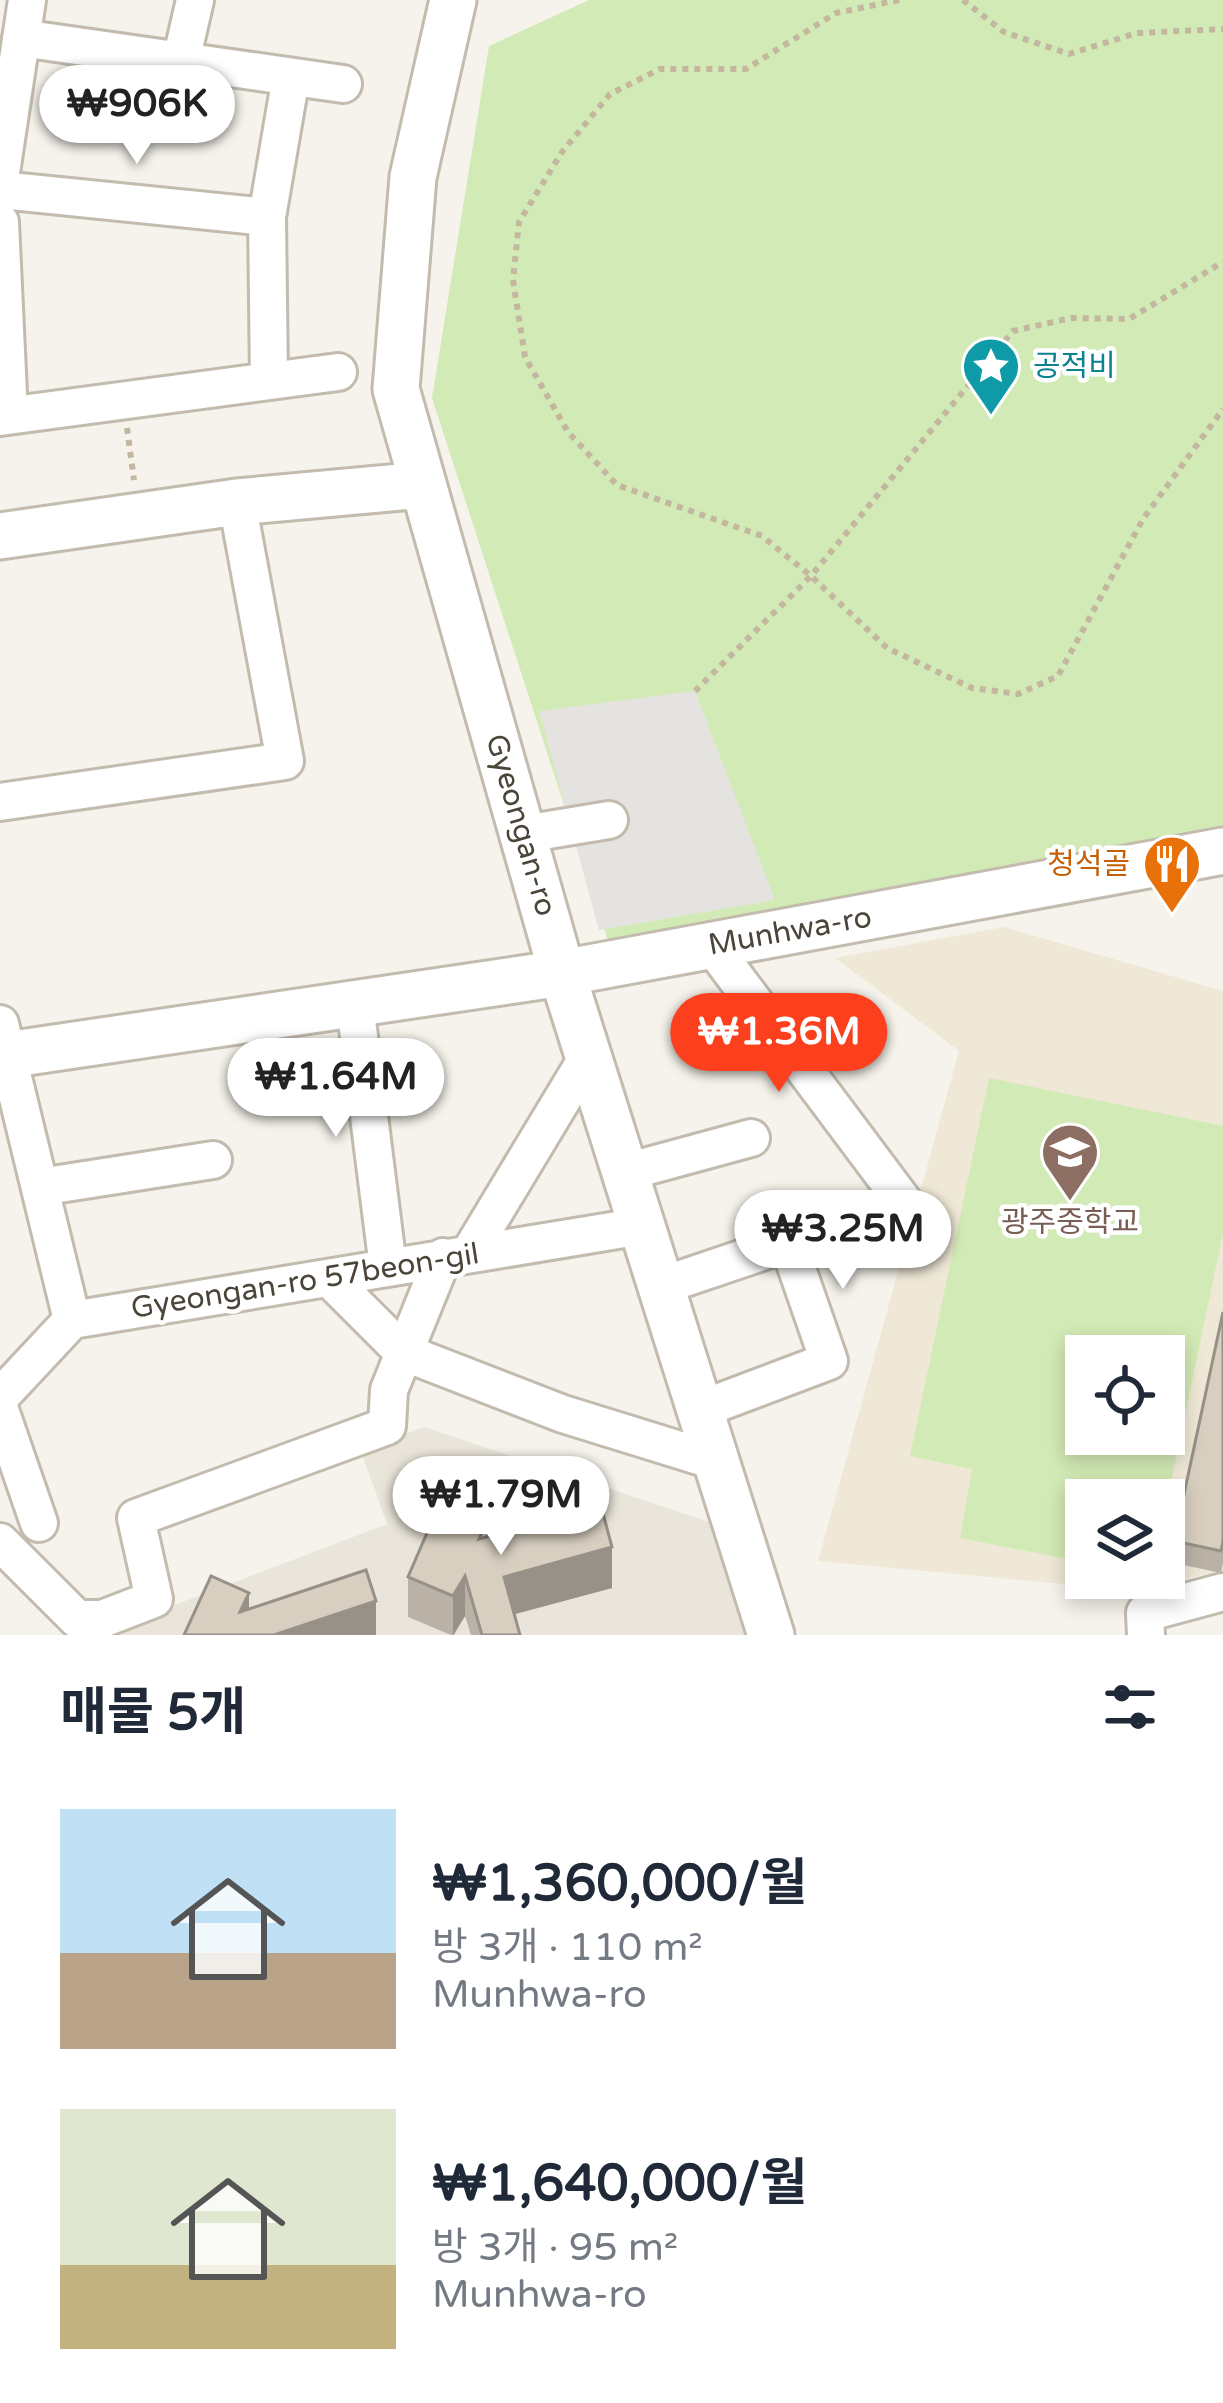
<!DOCTYPE html>
<html lang="ko">
<meta charset="utf-8">
<style>
:root{--surface:#fff;--page:#f6f6f7;--text:#1f2937;--muted:#747a83;--accent:#fc3f1d}
body{margin:0;font-family:"Varela Round","Noto Sans KR",sans-serif;background:var(--page);color:var(--text);height:100vh;display:flex;flex-direction:column;font-size:45px;white-space:nowrap}
*{box-sizing:border-box;margin:0}
p{font-size:39px;color:var(--muted)}
.icon{flex:none;width:66px;height:66px;fill:none;stroke:currentColor;stroke-width:2;stroke-linecap:round;stroke-linejoin:round}
.map{position:relative;height:1635px;overflow:hidden}
.panel{display:flex;flex-direction:column;background:var(--surface);flex:1}
.panel>*{flex:none}
.buttons{position:absolute;left:1065px;top:1335px;display:grid;gap:24px}
.buttons a{display:grid;place-items:center;width:120px;height:120px;border-radius:0px;background:var(--surface);box-shadow:0 6px 18px #0003;font-size:60px}
.price{position:absolute;translate:-50% -102px;padding:0 27px;border-radius:42px;background:#fff;color:#222;font-size:39px;line-height:78px;filter:drop-shadow(0 3px 6px #0008)}
.price::after{content:'';position:absolute;left:50%;top:72px;width:36px;height:27px;margin-left:-18px;background:inherit;clip-path:polygon(0 0,100% 0,50% 100%)}
.price.active{background:var(--accent);color:#fff}
ul{padding:0;list-style:none}
li{display:flex;align-items:center;gap:36px;height:300px;padding:0 60px}
li span{display:grid;place-items:center;flex:none;width:336px;height:240px;border-radius:0px;color:#555}
li>.icon{margin-inline-start:auto}
span .icon{width:144px;height:144px;fill:#fffc;stroke-width:1}
li b{font-size:51px}
h2{display:flex;justify-content:space-between;align-items:center;height:144px;padding:0 60px;font-size:51px}
.map>svg:first-child{display:block}
</style>
<div class="map">
<svg width="1223" height="1635" viewBox="0 0 1223 1635">
<rect width="100%" height="100%" fill="#f6f3ec"/>
<path fill="#eae5da" d="M424 1427 715 1524 748 1635H96L387 1524 361 1451Z"/>
<path fill="#efe8d6" fill-rule="evenodd" d="M1004 927 1223 991V1571L1129 1590 818 1561 959 1051 835 958ZM1086 1356H1164V1434H1086ZM1086 1500H1164V1578H1086Z"/>
<path fill="#d2eab5" fill-rule="evenodd" d="M589 0H1223V839L615 962 432 398 489 46Z
M989 1078 1223 1126V1233L1166 1506 1164 1500H1134L1096 1493 1094 1500H1086L1082 1562 960 1538 972 1469 910 1456ZM1164 1356V1434H1086V1356Z"/>
<path fill="#e5e3e0" d="M695 691 775 900 599 930 539 711Z"/>
<g fill="none" stroke-linecap="round" stroke-linejoin="round">
<g stroke="#c2bbae" stroke-width="42">
<path id="minor" d="M21 38 343 84
M181 61 195 0
M0 179 27 0
M0 190 267 217
M0 222 9 415
M269 381 267 217 291 77
M0 417 338 372
M0 802 285 761 237 502
M524 834 609 820
M712 946 903 1201
M355 1005 388 1267
M0 1024 72 1320
M626 1172 751 1138
M40 1187 213 1160
M469 1254 589 1055
M330 1279 403 1352 563 1414 715 1461
M661 1286 788 1243 829 1361 699 1410
M0 1397 72 1320 642 1226
M0 1410 39 1523
M0 1542 77 1619H102L154 1599 136 1518 387 1426 389 1390 443 1257
M1146 1635 1145 1613 1223 1592"/>
</g>
<g stroke="#c2bbae" stroke-width="51">
<path id="tertiary" d="M453 0 413 177 396 389 562 973 771 1635
M0 536 237 502 423 485
M0 1056 562 973 1223 851"/>
</g>
<path stroke="#c4b79f" stroke-width="6" stroke-dasharray="6 6" stroke-linecap="butt" d="M899 0 836 13 746 69H660L610 94 562 152 519 222 513 280 525 357 568 432 617 485 762 536 811 576 887 648 972 688 1018 694 1058 676 1143 519 1223 409
M963 0 1004 32 1069 54 1137 33 1223 29
M127 428 134 480
M695 691 811 576 1013 331 1071 318 1129 319 1223 262"/>
<use href="#minor" stroke="#fff" stroke-width="36"/>
<use href="#tertiary" stroke="#fff" stroke-width="45"/>
</g>
<path fill="#bab2a6" d="M1223 1312V1563L1221 1573 1174 1563V1541Z
M485 1538 612 1588 514 1614 520 1635H471L465 1616 454 1635H451L408 1617V1577Z"/>
<path fill="#979187" d="M612 1547V1588L504 1617V1577Z
M465 1576V1616L453 1635V1596Z
M249 1593V1633L240 1612Z
M376 1601V1635H274Z"/>
<path fill="#d8cfc1" stroke="#979187" stroke-width="3" d="M1223 1312V1541L1221 1551 1174 1541Z
M439 1505 485 1525 479 1539 601 1506 612 1547 504 1577 520 1635H482L465 1576 453 1596 408 1577Z
M366 1570 376 1601 274 1635H184L211 1576 249 1593 240 1612Z"/>
<defs>
<g id="sight-pin" transform="scale(3)"><path d="M0 17L-7.5 6A9.5 9.5 0 1 1 7.5 6Z" fill="#0f9aa8" stroke="#fff"/><path d="M0-6L1.8-2.2L6-1.7L2.9 1.2L3.7 5.4L0 3.3L-3.7 5.4L-2.9 1.2L-6-1.7L-1.8-2.2Z" fill="#fff"/></g>
<g id="restaurant-pin" transform="scale(3)"><path d="M0 17L-7.5 6A9.5 9.5 0 1 1 7.5 6Z" fill="#e8710a" stroke="#fff"/><path d="M-5-6h1v4h1v-4h1v4h1v-4h1v5L-1.5 .5V6h-2V.5L-5-1ZM5-6V6H3V1.5H1.5Q1.5-4 5-6Z" fill="#fff"/></g>
<g id="school-pin" transform="scale(3)"><path d="M0 17L-7.5 6A9.5 9.5 0 1 1 7.5 6Z" fill="#8d6e63" stroke="#fff"/><path d="M0-5L7-2L0 1L-7-2ZM-4 1L0 2.5L4 1V4Q0 6-4 4Z" fill="#fff"/></g>
</defs>
<g fill-rule="evenodd">
<use href="#sight-pin" x="991" y="366"/>
<use href="#restaurant-pin" x="1172" y="864"/>
<use href="#school-pin" x="1070" y="1152"/>
</g>
<g text-anchor="middle" dominant-baseline="central" stroke-width="9" stroke-linejoin="round" paint-order="stroke">
<g font-size="30" fill="#0d838f" stroke="#fff" text-anchor="start">
<text x="1033" y="366">공적비</text>
</g>
<g font-size="30" fill="#4b4439" stroke="#fff">
<text transform="translate(521 825) rotate(74)">Gyeongan-ro</text>
<text transform="translate(790 931) rotate(-10)">Munhwa-ro</text>
<text transform="translate(305 1281) rotate(-9)">Gyeongan-ro 57beon-gil</text>
</g>
<g font-size="30" fill="#c56008" stroke="#fff" text-anchor="end">
<text x="1130" y="864">청석골</text>
</g>
<g font-size="30" fill="#785e54" stroke="#fff">
<text x="1070" y="1222">광주중학교</text>
</g>
</g>
</svg>
<div class="buttons">
<a><svg class="icon" aria-label="locate" viewBox="0 0 24 24"><circle cx="12" cy="12" r="6"/><path d="M12 2v4M12 18v4M2 12h4M18 12h4"/></svg></a>
<a><svg class="icon" aria-label="layers" viewBox="0 0 24 24"><path d="M12 4l9 5-9 5-9-5zM3 14l9 5 9-5"/></svg></a>
</div>
<b class="price" style="left:137px;top:167px">₩906K</b>
<b class="price active" style="left:779px;top:1095px">₩1.36M</b>
<b class="price" style="left:336px;top:1140px">₩1.64M</b>
<b class="price" style="left:843px;top:1292px">₩3.25M</b>
<b class="price" style="left:501px;top:1558px">₩1.79M</b>
</div>
<section class="panel">
<h2>매물 5개<svg class="icon" aria-label="filters" viewBox="0 0 24 24"><path d="M4 7h16M4 17h16"/><circle cx="9" cy="7" r="2"/><circle cx="15" cy="17" r="2"/></svg></h2>
<ul>
<li><span style="background:linear-gradient(#bfe0f5 60%,#b9a48a 0)"><svg class="icon" aria-label="home" viewBox="0 0 24 24"><path d="M3 11l9-7 9 7M6 9v11h12V9"/></svg></span><div><b>₩1,360,000/월</b><p>방 3개 · 110 m²</p><p>Munhwa-ro</p></div></li>
<li><span style="background:linear-gradient(#dfe7d0 65%,#c2b280 0)"><svg class="icon" aria-label="home" viewBox="0 0 24 24"><path d="M3 11l9-7 9 7M6 9v11h12V9"/></svg></span><div><b>₩1,640,000/월</b><p>방 3개 · 95 m²</p><p>Munhwa-ro</p></div></li>
</ul>
</section>
